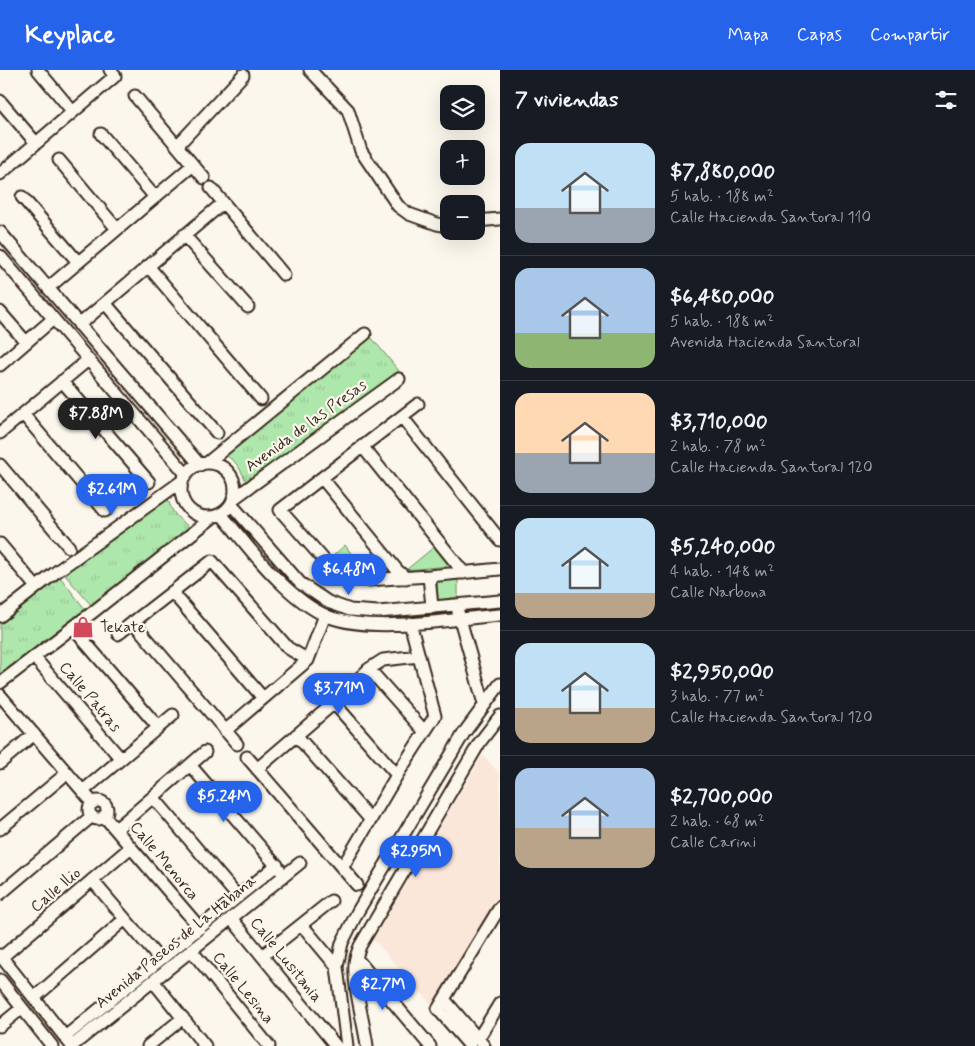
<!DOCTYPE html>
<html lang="es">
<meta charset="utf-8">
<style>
:root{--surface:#171b24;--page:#20242c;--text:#f1f3f6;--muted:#9ea1a6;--line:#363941;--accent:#2563eb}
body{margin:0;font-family:Mynerve,sans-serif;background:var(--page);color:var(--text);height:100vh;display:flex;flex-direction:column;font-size:19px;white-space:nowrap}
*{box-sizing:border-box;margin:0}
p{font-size:16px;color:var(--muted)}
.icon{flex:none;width:28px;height:28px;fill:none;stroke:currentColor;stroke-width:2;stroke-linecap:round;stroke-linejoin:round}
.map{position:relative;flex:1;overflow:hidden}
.drawer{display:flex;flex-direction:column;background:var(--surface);width:475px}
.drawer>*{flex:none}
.tools{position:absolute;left:440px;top:15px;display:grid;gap:10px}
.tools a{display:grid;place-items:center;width:45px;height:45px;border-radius:10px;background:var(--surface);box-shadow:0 5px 20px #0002;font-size:25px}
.price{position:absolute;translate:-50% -42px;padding:0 11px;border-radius:18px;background:var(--accent);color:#fff;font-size:16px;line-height:32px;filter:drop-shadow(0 1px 2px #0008)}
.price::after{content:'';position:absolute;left:50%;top:30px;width:15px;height:11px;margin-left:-8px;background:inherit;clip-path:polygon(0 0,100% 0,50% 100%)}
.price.selected{background:#222;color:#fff}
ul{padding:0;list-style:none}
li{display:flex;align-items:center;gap:15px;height:125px;padding:0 15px}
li+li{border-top:1px solid var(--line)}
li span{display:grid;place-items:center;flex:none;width:140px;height:100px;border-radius:15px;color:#555}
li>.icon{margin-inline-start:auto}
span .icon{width:60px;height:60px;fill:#fffc;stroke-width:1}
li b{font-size:21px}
h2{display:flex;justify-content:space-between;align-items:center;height:60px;padding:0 15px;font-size:21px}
header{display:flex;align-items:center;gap:30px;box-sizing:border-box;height:70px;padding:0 25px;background:var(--accent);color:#fff}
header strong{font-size:24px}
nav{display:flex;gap:28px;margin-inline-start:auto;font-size:18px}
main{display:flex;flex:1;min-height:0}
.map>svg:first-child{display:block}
</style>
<header>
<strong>Keyplace</strong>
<nav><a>Mapa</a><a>Capas</a><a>Compartir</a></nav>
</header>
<main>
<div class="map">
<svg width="500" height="976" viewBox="0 0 500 976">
<defs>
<pattern id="park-tufts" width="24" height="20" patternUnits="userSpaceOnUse" patternTransform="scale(1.25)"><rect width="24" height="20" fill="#aee7ab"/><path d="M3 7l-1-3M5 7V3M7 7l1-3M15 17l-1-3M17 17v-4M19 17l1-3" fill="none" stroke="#97c693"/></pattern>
</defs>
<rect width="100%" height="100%" fill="#fbf7ec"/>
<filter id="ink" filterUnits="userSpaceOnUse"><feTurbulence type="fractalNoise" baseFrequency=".02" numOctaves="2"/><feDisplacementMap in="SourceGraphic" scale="10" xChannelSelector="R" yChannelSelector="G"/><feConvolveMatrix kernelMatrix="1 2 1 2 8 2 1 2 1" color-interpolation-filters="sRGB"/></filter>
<g filter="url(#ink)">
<path fill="#fbe7da" d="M483 685 500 704V826L433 936 373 869Z"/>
<path fill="#aee7ab" stroke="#748864" d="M345 475 364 501 347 496 332 487Z
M434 477 449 496 406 500Z
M458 509V527L438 530 437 510Z"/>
<path fill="url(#park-tufts)" stroke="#748864" d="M371 267 399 301 247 414C242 402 237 391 225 385L224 381Z
M167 424C170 441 177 449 191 458L92 536 64 504Z
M60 507 85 539 0 604V553Z"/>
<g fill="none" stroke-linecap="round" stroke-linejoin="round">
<g stroke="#3b2a1e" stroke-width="15">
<path id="minor" d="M38 0 73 42
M310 0 348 40 361 81 398 136 409 144 437 154 449 156
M135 26 204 108
M0 31 36 73
M101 64 154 126
M177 76 243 5
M59 90 117 159
M0 104 115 6 110 0
M211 118 284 205
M22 127 78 192
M476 151 500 149
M0 162 200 395
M184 165 248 237
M0 186 186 404
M148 196 261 329
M48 218 193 95
M105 233 217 363
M0 242 26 272
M79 255 223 133
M0 295 53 249
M62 311 149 412
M418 334 280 440 324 490 342 503 367 510 429 506 500 499
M23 344 105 441
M402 347 500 470
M0 363 88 290
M362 376 464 503
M207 393 365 264
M181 420a27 27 0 1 1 54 0a27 27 0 1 1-54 0Z
M0 395 69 477
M322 408 397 500 406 508
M233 429 399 309
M231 434 300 513 328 532 350 540 378 542 500 531
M221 444C240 466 257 490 278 510 292 524 308 538 327 546 372 564 451 549 500 545
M0 474 36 517
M429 506 432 537
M172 522 263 628
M458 542 484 634
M0 546 56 502 182 411
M133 552 237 674
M73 558 158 657
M118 564 212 491 288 578 308 590
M34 587 121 689
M369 599 425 662
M0 613 93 542 213 447
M0 625 93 733
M334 633 397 705
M225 661 308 590 325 545
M296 665 371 750
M247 687 357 815
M0 693 34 664
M190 695 280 800
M257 699 334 633 369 599 383 590 419 586
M83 721 173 645
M153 727 238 827
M89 740a9 9 0 1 1 18 0a9 9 0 1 1-18 0Z
M104 746 200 858
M0 759 67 703
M116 759 205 682
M342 798 397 705 435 646 410 553
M92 810 160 890
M0 824 92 746
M231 848 336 976
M302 855 337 897
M191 880 269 976
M0 885 72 976 300 793
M262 886 331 831
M2 887 131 777
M356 888 430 976
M0 910 52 976
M153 911 205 976
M34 928 125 849
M444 929 484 976
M0 956 22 938
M65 967 277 795
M478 969 500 933
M148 976 183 948
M347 976 337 897 342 873 358 841 464 663 500 614
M367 976C364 952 353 916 355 894 355 888 358 882 360 876L480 672 500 646
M470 976 438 939 500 837"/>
</g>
<use href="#minor" stroke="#fbf7ec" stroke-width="11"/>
</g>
</g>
<defs>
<g id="shop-bare" transform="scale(1.725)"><path d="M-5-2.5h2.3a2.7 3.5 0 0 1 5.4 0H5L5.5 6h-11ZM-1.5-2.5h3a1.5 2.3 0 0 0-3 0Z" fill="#d1495b" stroke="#fbf7ec" stroke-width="2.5" paint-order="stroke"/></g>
</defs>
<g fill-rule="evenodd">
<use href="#shop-bare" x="83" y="557"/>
</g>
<g text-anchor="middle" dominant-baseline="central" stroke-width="4.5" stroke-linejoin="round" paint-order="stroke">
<g font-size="16" fill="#3b2a1e" stroke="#fbf7ec">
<text transform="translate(306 356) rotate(-36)">Avenida de las Presas</text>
<text transform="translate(90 627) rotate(50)">Calle Patras</text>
<text transform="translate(164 791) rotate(50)">Calle Menorca</text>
<text transform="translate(56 820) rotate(-40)">Calle Ilio</text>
<text transform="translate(176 872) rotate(-39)">Avenida Paseos de La Habana</text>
<text transform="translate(286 890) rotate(51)">Calle Lusitania</text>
<text transform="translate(243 918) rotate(51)">Calle Lesina</text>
</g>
<g font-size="16" fill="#3b2a1e" stroke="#fbf7ec" text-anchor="start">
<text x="100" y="557">Tekate</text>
</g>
</g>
</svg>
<div class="tools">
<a><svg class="icon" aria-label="layers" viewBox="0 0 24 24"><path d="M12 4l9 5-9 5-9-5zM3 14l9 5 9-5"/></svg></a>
<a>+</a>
<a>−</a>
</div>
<b class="price selected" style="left:96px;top:370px">$7.88M</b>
<b class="price" style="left:112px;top:446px">$2.61M</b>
<b class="price" style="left:349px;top:526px">$6.48M</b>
<b class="price" style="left:339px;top:645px">$3.71M</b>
<b class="price" style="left:224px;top:753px">$5.24M</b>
<b class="price" style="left:416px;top:808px">$2.95M</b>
<b class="price" style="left:383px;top:941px">$2.7M</b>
</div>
<section class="drawer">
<h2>7 viviendas<svg class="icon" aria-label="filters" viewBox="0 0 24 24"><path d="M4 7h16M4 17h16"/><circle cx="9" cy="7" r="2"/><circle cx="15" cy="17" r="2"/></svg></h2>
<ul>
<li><span style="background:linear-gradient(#bfe0f5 65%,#9aa5b1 0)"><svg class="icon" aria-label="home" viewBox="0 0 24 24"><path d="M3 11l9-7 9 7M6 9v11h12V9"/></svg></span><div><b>$7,880,000</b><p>5 hab. · 188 m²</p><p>Calle Hacienda Santoral 110</p></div></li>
<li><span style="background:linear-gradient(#a9c7e8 65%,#8fb573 0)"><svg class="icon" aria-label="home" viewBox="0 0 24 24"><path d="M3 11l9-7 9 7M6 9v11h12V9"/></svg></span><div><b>$6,480,000</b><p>5 hab. · 188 m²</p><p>Avenida Hacienda Santoral</p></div></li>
<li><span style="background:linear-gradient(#ffd9b3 60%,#9aa5b1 0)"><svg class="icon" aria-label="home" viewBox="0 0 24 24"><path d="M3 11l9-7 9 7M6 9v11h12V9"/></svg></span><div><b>$3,710,000</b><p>2 hab. · 78 m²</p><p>Calle Hacienda Santoral 120</p></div></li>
<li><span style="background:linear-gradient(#bfe0f5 75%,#b9a48a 0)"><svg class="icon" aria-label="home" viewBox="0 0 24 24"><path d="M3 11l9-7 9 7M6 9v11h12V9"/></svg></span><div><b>$5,240,000</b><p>4 hab. · 148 m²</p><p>Calle Narbona</p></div></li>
<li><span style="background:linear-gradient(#bfe0f5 65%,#b9a48a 0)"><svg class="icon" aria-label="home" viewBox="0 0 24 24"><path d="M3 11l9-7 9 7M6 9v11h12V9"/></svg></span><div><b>$2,950,000</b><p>3 hab. · 77 m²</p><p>Calle Hacienda Santoral 120</p></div></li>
<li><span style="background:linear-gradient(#a9c7e8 60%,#b9a48a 0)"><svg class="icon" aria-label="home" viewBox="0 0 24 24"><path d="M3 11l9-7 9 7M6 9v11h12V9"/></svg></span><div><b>$2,700,000</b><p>2 hab. · 68 m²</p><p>Calle Carini</p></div></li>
</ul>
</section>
</main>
